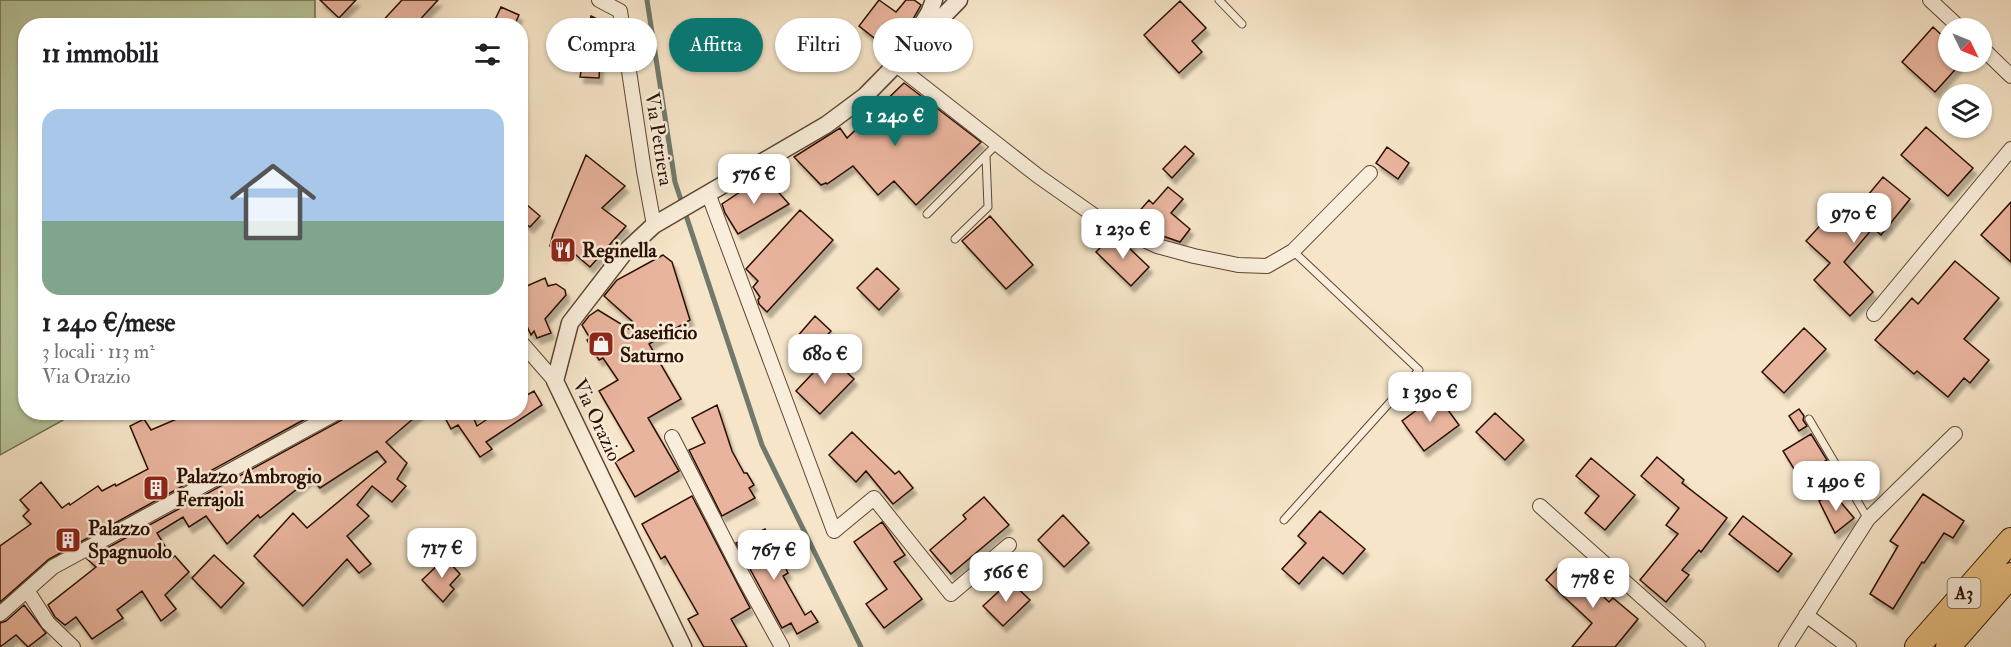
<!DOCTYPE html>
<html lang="it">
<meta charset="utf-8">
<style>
:root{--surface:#fff;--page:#f6f6f6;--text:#202124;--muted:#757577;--line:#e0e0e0;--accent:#0f766e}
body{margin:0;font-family:"IM FELL Double Pica",serif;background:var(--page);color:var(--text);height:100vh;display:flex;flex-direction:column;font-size:22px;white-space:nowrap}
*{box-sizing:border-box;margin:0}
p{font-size:20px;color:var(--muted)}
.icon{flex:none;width:33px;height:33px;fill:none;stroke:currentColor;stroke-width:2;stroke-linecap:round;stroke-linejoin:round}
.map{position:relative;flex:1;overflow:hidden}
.panel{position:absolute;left:18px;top:18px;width:510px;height:402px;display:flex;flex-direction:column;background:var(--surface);border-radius:24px;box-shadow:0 2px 4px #0004}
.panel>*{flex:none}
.hud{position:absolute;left:546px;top:18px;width:570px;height:54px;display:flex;gap:12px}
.needle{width:39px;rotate:133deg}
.fabs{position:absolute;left:1938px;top:18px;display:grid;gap:12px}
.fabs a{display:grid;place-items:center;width:54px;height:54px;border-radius:50%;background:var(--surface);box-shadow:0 2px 4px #0004;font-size:30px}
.price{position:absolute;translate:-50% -51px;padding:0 14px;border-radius:12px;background:#fff;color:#222;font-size:20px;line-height:39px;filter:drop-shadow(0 2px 3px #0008)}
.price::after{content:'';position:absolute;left:50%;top:36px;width:18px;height:14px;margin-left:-9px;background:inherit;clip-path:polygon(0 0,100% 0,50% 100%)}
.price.active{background:var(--accent);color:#fff}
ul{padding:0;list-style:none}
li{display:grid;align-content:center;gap:12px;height:318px;padding:0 24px}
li+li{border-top:2px solid var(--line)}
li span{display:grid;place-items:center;height:186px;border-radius:18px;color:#555}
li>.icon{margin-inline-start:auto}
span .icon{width:108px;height:108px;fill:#fffc;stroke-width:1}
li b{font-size:26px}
h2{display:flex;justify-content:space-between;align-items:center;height:72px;padding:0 24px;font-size:26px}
.tag{padding:0 21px;border-radius:27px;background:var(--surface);box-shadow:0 2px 4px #0004;font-size:21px;line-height:54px}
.tag.active{background:var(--accent);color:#fff}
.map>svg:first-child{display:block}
</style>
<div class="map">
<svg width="2011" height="647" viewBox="0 0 2011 647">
<defs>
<filter id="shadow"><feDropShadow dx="3.5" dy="6" stdDeviation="1.5" flood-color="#0004"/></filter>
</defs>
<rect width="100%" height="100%" fill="#f6e5c8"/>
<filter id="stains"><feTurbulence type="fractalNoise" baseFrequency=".00333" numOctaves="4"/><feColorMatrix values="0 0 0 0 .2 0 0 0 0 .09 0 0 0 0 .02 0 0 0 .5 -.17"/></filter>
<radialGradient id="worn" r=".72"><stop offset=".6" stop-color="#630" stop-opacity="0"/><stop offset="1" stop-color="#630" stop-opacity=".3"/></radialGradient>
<path fill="#b7c69a" stroke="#726b4e" stroke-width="1.5" d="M0 0H315V18L323 25 26 26V412L76 413 0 455Z"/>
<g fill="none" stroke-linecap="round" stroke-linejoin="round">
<path stroke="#70796c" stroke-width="5" d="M647 0 675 182 762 445 861 647"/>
</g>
<path fill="#e9b49d" stroke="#2c1001" stroke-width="1.5" filter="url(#shadow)" d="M320 0H356L339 18Z
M402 0H438L414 26H378Z
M879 0 896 12 906 0H914L921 5 909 26 908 32 892 52 859 26Z
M1180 1 1206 28 1192 41 1202 52 1179 73 1144 35Z
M501 7 519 15 514 26H492Z
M591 16 603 22 599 78 580 77Z
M1933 27 1948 41V62H1962L1935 92 1902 62Z
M904 83 981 142 916 205 894 181 878 195 853 166 827 184 826 183 821 185 794 157 840 128 847 138Z
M1926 127 1973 168 1948 196 1901 155Z
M1185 146 1194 154 1172 178 1163 169Z
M1387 147 1409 163 1398 179 1376 163Z
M586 155 625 186 602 208 626 226 590 267 569 249 562 257 550 246 553 234Z
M764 176 789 204 738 234 725 213 722 204Z
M1883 177 1910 199 1881 235 1873 228 1844 262 1873 292 1850 316 1814 280 1830 263 1806 241 1827 218 1839 230Z
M1168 187 1183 199 1171 213 1190 229 1180 242 1157 234 1147 226 1144 230 1129 223 1149 200 1153 204Z
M520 199 540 216 530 227 520 219Z
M2011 202V262L1981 235Z
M800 210 833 240 767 312 759 304 758 300 760 297 753 287 758 281 746 269Z
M990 216 1033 265 1006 289 962 241Z
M1112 236 1132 244 1129 248 1149 267 1131 286 1096 252Z
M663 255 672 262 690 320 649 344 681 399 648 418 679 471 635 497 615 462 634 451 599 391 618 380 603 358 599 360 587 340 590 338 582 325 589 316 598 310 629 329 633 322 604 296 617 280Z
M1955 261 1999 298 1964 339 1989 360 1970 383 1964 378 1948 397 1917 371 1914 374 1875 340 1912 298 1918 304Z
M877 268 899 289 879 310 857 288Z
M545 278 548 286 556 284 565 290 566 295 545 319 551 333 537 338 534 331 531 335 520 311V289Z
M815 316 831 331 811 352 796 338Z
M1804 328 1826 349 1784 393 1762 372Z
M829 356 854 379 820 414 796 391Z
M534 391 542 405 486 442 492 449 480 457 458 425 451 429 442 412H481L473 417 477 426 498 412H520V399Z
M1437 395 1459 425 1424 451 1402 421Z
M717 405 732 451 744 473H747L754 485 749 488 755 498 722 516 689 450 705 443 692 418Z
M1799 409 1804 416 1803 420 1807 426 1799 431 1789 416Z
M193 412H318L49 559 0 602V546L31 524 23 516 29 510 20 500 41 482 62 508 69 503 70 505 98 486 102 491 115 484 116 486 148 469 130 426 144 419 151 430Z
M347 412H421L386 442 407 463 397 479 406 486 392 502 372 486 357 505 369 516 347 536 371 564 359 573 347 559 303 606 254 556 293 513 307 528 386 462 377 451 320 488 311 478 260 518 258 515 227 544 206 516 189 527 183 517 157 533 172 558 175 556 189 572 165 595 176 609 161 621 142 591 117 610 123 618 92 639 76 617 65 625 55 617 48 605 96 567 87 559 342 420Z
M1495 413 1524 440 1505 460 1476 432Z
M852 432 895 474 899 471 913 488 893 504 866 471 856 482 829 455Z
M1811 434 1827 460 1799 477 1783 451Z
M1657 457 1684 480 1682 483 1727 518 1701 552 1699 550 1682 570 1689 575 1666 602 1640 580 1678 534 1666 525 1679 508 1641 476Z
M1591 458 1635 495 1605 530 1585 513 1599 496 1576 476Z
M1833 493 1854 518 1835 533 1819 501Z
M1923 494 1964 521 1953 538 1944 533 1924 563 1922 562 1893 609 1870 594 1898 546 1890 541Z
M692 496 750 608 731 619 747 647H704L688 619 698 614 665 556 661 559 642 524Z
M984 497 1009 525 951 574 930 550 966 519 963 515Z
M1320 511 1365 549 1343 574 1323 557 1299 584 1282 569 1306 543 1298 536Z
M1063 515 1089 543 1064 567 1038 540Z
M1743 516 1792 554 1778 572 1729 534Z
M882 522 905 555 894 562 922 599 884 628 866 604 887 589 854 542Z
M765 529 788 573 783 576 805 615 811 611 818 622 797 634 791 623 782 628 736 543Z
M214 555 244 583 221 608 192 578Z
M445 558 460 574 450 585 454 589 443 602 422 580Z
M1565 560 1609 602 1613 598 1638 619 1615 647H1572L1592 623 1546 580Z
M1010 581 1030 600 1003 626 983 606Z
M24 605 46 633 28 647 16 635 0 647V623L6 621Z"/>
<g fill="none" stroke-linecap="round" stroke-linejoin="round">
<g stroke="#5e4533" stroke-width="9">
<path id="service" d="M1219 0 1242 24
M927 214 997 144
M955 239 988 207 986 156
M1809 419 1868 519
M1284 520 1419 370 1293 251"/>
</g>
<g stroke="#5e4533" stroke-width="16">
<path id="minor" d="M599 0 620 11 644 171 654 225
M1930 0 1960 28
M1982 48 2011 76
M895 64 1038 176 1102 221 1157 246 1194 256 1238 265 1267 266 1293 251 1370 173
M708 193 834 531 874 498 951 594 1009 545
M1874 314 2011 149
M520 341 555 381
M672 437 744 578 782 647
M1540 506 1698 647
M27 590 48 623 73 647
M0 614 53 567 338 412
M1806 615 1849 647
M1786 647 1868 519 1955 434"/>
</g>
<g stroke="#5e4533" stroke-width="19">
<path id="tertiary" d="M918 31 929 13 934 0
M683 647 555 381 570 323 624 253 654 225 826 125 865 96 959 0"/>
</g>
<g stroke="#2c1001" stroke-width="26">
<path id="motorway" d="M1917 647 2011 540
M1948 647 2011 575"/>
</g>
<use href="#service" stroke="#f9eedb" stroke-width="7"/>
<use href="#minor" stroke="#f9eedb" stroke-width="14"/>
<use href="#tertiary" stroke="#f9eedb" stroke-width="16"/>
<use href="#motorway" stroke="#ebc284" stroke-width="24"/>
</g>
<defs>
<g id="restaurant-square" transform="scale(1.35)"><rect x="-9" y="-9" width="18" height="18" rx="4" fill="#8f2418" stroke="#f9eedb"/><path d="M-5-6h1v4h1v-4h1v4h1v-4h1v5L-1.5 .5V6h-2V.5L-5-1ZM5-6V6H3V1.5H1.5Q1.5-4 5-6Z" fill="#fff"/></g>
<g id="shop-square" transform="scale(1.35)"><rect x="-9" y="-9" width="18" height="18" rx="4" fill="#8f2418" stroke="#f9eedb"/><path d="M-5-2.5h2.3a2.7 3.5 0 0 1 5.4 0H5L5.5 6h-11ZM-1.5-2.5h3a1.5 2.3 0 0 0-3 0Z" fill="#fff"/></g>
<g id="building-square" transform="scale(1.35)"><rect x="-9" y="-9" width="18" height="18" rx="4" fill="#8f2418" stroke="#f9eedb"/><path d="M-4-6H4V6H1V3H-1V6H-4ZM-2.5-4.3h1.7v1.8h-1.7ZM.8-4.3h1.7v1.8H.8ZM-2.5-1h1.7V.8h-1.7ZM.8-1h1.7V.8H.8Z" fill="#fff"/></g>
</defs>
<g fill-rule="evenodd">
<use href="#restaurant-square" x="563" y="250"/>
<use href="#shop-square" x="601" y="344"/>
<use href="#building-square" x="156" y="488"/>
<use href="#building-square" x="68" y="540"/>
</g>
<g text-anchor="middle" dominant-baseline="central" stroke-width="5" stroke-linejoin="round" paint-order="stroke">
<rect fill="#f9eedb" stroke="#6a5342" stroke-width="1.5" x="1947.5" y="578" width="33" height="30" rx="4.5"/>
<g font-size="18" font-weight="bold" fill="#2c1001">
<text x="1964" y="593">A3</text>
</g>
<g font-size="20" fill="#2c1001" stroke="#f9eedb">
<text transform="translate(659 139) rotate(81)">Via Petriera</text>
<text transform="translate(597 420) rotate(65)">Via Orazio</text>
</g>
<g font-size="20" font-weight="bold" fill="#2c1001" stroke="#f9eedb" text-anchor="start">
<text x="582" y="250">Reginella</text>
<text x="620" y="332">Caseificio<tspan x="620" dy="23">Saturno</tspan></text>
<text x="176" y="476">Palazzo Ambrogio<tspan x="176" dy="23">Ferrajoli</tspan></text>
<text x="88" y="528">Palazzo<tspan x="88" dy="23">Spagnuolo</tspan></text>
</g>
</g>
<rect width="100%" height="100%" filter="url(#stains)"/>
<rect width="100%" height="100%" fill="url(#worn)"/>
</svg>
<div class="fabs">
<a><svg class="needle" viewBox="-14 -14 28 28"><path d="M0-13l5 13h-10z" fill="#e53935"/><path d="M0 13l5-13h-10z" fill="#757577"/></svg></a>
<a><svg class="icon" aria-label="layers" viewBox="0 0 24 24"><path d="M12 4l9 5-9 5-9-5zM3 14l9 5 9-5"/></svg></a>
</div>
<b class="price active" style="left:895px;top:147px">1 240 €</b>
<b class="price" style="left:754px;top:205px">576 €</b>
<b class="price" style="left:1854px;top:244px">970 €</b>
<b class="price" style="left:1123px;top:260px">1 230 €</b>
<b class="price" style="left:825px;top:385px">680 €</b>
<b class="price" style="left:1430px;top:423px">1 390 €</b>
<b class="price" style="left:1836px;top:512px">1 490 €</b>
<b class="price" style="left:442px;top:579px">717 €</b>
<b class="price" style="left:774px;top:581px">767 €</b>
<b class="price" style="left:1006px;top:603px">566 €</b>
<b class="price" style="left:1593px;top:609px">778 €</b>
<div class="hud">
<a class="tag">Compra</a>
<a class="tag active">Affitta</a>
<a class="tag">Filtri</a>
<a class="tag">Nuovo</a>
</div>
<section class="panel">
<h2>11 immobili<svg class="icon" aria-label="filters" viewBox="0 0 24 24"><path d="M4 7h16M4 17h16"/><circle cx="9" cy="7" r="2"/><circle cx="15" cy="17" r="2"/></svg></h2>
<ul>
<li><span style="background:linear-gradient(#a9c7e8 60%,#7fa58c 0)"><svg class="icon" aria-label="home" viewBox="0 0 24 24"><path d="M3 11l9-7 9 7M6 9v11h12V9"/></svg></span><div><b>1 240 €/mese</b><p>3 locali · 113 m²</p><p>Via Orazio</p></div></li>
</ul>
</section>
</div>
